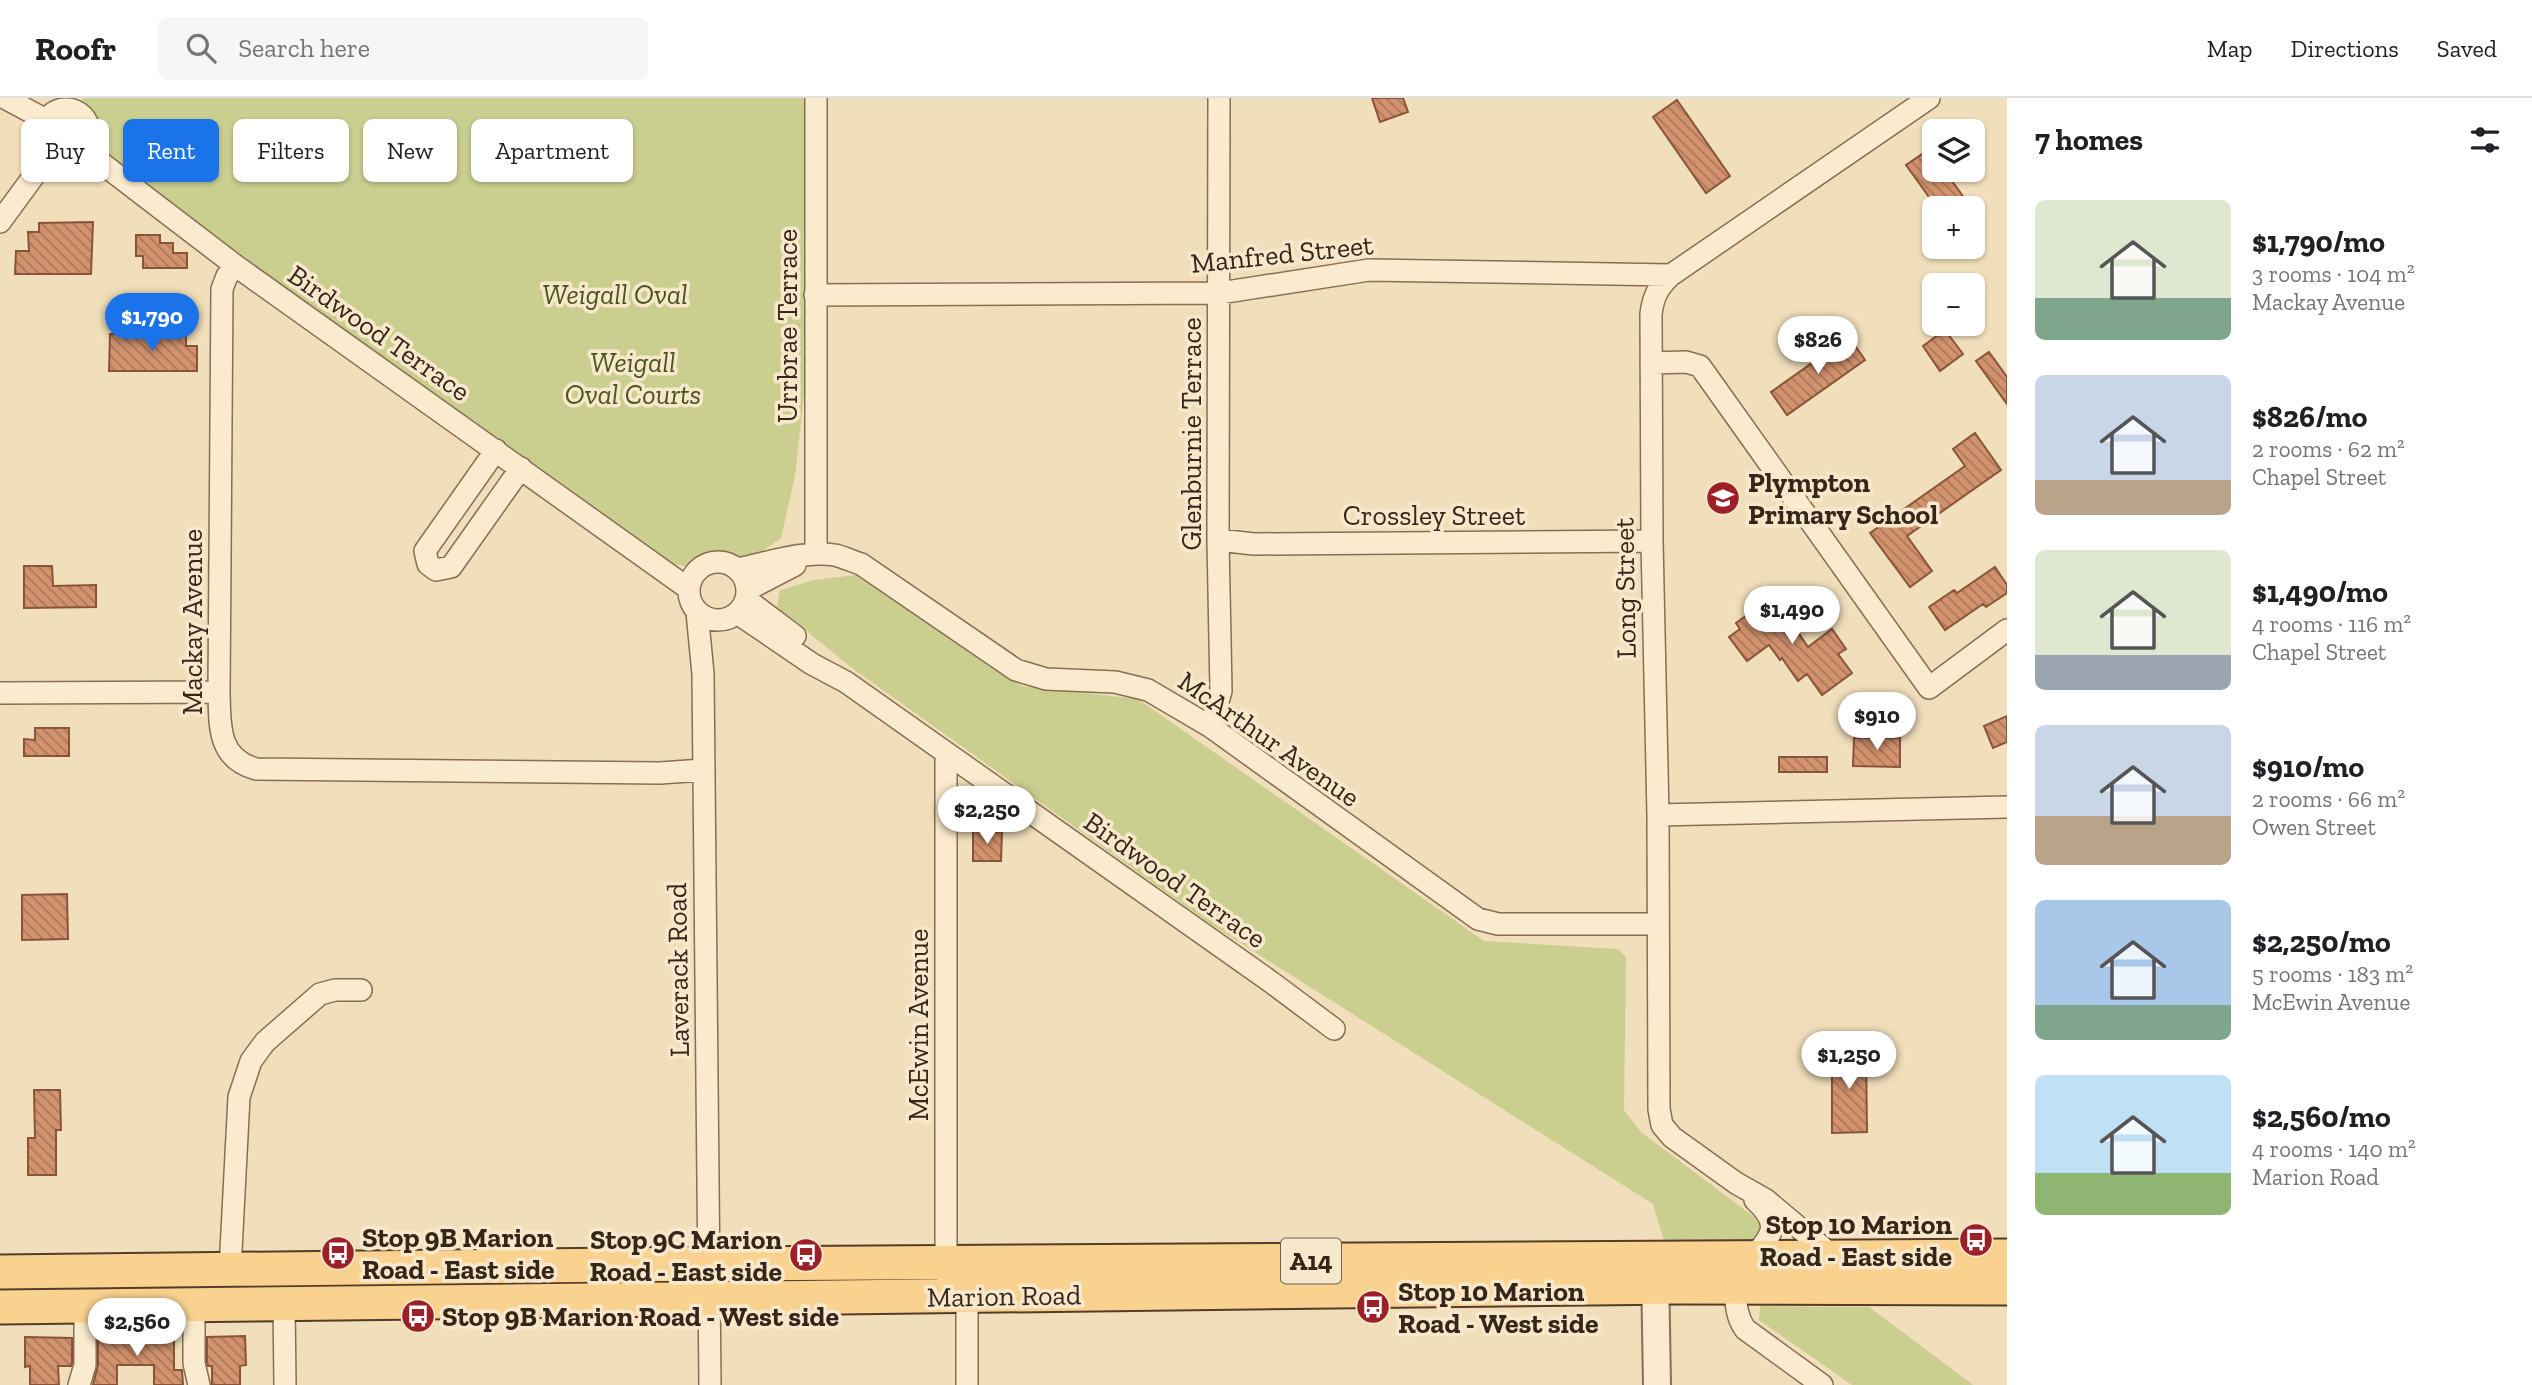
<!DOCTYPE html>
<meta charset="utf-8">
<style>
:root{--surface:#fff;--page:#f6f6f6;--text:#202124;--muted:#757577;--line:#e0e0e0;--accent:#1a73e8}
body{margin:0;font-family:"Zilla Slab",serif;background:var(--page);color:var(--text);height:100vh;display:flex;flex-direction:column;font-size:26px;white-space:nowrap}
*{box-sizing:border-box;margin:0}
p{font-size:23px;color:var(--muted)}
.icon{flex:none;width:38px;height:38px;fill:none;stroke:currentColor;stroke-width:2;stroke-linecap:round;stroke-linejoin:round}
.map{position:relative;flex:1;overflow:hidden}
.side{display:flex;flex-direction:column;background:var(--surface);width:525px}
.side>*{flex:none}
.hud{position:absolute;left:21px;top:21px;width:665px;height:63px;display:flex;gap:14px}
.controls{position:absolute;left:1922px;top:21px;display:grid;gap:14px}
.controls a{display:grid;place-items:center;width:63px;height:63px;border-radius:10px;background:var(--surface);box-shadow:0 2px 5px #0004;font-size:35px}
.price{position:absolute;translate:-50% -60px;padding:0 16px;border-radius:24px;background:#fff;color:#222;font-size:23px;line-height:46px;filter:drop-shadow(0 2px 4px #0008)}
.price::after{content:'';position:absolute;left:50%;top:42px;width:21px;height:16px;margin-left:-10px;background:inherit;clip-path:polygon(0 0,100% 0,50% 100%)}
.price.on{background:var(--accent);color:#fff}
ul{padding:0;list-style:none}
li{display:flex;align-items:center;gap:21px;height:175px;padding:0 28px}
li span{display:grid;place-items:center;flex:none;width:196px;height:140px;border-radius:10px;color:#555}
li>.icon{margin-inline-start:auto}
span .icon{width:84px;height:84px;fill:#fffc;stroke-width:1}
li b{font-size:30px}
h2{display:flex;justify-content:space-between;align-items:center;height:84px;padding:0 28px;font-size:30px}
.chip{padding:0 24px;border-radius:10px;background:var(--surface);box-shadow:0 2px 5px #0004;font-size:24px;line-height:63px}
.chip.on{background:var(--accent);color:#fff}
header{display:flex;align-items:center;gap:42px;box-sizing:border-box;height:98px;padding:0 35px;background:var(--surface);border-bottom:2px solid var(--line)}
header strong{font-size:33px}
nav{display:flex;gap:38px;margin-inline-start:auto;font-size:24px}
.search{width:490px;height:63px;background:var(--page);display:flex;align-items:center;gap:18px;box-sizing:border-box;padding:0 24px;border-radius:10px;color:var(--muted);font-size:26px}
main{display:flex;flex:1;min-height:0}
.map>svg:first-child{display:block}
</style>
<header>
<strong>Roofr</strong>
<div class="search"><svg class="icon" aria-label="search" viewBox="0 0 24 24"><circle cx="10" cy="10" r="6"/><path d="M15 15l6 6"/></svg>Search here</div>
<nav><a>Map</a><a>Directions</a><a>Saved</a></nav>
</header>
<main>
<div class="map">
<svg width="2007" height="1287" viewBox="0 0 2007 1287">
<defs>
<pattern id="building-back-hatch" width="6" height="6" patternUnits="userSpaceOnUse" patternTransform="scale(1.75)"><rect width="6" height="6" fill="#d2926e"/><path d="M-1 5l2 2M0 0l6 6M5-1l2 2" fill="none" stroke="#ab775a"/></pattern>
</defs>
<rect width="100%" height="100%" fill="#f1debb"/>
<path fill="#cacf8f" d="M83 0H815V197L795 378 781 440 737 471C721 464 714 463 699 471L647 460 83 51 89 31 79 14Z
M856 477 1022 588 1138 601 1484 843 1618 851 1626 859 1624 1012 1641 1034 1766 1128 1752 1148 1666 1149 1653 1106 1212 827 852 570 777 509 780 492 814 482Z
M1760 1208 1869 1209 1973 1287H1852L1759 1222Z"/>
<path fill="url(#building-back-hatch)" stroke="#895438" stroke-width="2" d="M1372 0H1403L1408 14 1380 24Z
M1677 2 1730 78 1706 95 1653 19Z
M1934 48V72H1944L1965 101 1953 110H1937L1906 67Z
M93 124 91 176H15L16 153H29L28 134H39V125Z
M136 137H160V145H173V155H187V170H143V158H136Z
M1945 232 1963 256 1940 273 1923 248Z
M110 236 186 237V248H197V273H109Z
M1849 239 1865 262 1787 317 1771 294Z
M1989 254 2007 279V306L1976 263Z
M1975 335 2001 372 1907 438 1932 473 1910 489 1870 435 1965 368 1953 351Z
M24 468H52L53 488 96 487V509L24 510Z
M1995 469 2007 487V495L1986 509 1983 506 1945 532 1929 509 1954 492 1957 495Z
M1774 498 1808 549 1832 531 1846 551 1838 556 1852 575 1822 597 1807 576 1798 583 1782 560 1780 562 1769 547 1747 563 1729 539 1740 531 1736 525Z
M2007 618V644L1993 650 1984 628Z
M35 630H69V658H24V641L35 642Z
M1854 640H1900V669L1853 668Z
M1779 659H1827V674H1779Z
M973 733 1002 734 1001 763H973Z
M67 796 68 841 22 842V797Z
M1866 951 1867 1034 1832 1035V952Z
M34 992H60L61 1032H56V1077H28V1040H35Z
M174 1238V1272H182L183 1287H154V1267H117V1287H93L98 1267V1239Z
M245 1238 246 1267 240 1268V1287H212V1268H208L207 1264V1239Z
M25 1239 72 1240V1265L71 1268H58L59 1287H30V1268L25 1269Z"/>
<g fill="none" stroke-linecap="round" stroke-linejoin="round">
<g stroke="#896d54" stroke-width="24">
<path id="minor" d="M5 0 46 22
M43 34a23 23 0 1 1 46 0a23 23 0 1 1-46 0Z
M83 51 236 168 689 491
M0 124 52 53
M236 168 227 178 222 191 219 594C220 627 217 660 256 671L660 675 703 672
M815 197 1220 195 1369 172 1671 177
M1651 265 1686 264 1700 268 1929 590 2007 532
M496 352 425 453 428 466 436 472 451 469 521 370
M1218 442 1254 446 1652 443
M816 456V0
M689 493a29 29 0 1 1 58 0a29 29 0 1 1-58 0Z
M737 471C768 465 803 452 835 457 843 459 852 463 861 466L1016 572 1046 581 1115 584 1148 592 1211 629 1478 821 1498 826H1658
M747 492 795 467
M746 501 795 538
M697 514 703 576 710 1287
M737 515 812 566 846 584 1271 884 1334 931
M0 595 219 594
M1211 629 1221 593 1218 442 1219 0
M946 656V1175
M1658 717 2007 709
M1754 1158C1774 1136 1780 1125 1755 1102
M1835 1160 1766 1102 1736 1085 1672 1039 1662 1027 1659 1011 1658 717 1652 443 1651 216C1653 199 1658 189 1671 177L1929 0
M230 1172 239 999 251 963 265 944 320 896 335 892H361
M967 1188V1287
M1735 1190C1736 1205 1736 1218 1745 1231L1822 1287
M284 1205 285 1287
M194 1206V1265L199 1287
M79 1287 85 1267V1208"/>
</g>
<g stroke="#896d54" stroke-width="30">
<path id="tertiary" d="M1655 1170 1657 1287"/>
</g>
<g stroke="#553b29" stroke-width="37">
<path id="primary" d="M0 1174 710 1166 2007 1158
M0 1209 1678 1189 2007 1190"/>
</g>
<use href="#minor" stroke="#fbebce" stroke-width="21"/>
<use href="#tertiary" stroke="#fbebce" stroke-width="26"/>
<use href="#primary" stroke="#f8d28e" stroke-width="33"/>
</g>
<defs>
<g id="school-disc" transform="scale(1.75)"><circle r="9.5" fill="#9b2027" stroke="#f8e8cb"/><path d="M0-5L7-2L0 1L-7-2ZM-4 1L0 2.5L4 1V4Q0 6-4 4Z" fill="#fff"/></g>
<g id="bus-disc" transform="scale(1.75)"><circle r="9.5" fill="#9b2027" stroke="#f8e8cb"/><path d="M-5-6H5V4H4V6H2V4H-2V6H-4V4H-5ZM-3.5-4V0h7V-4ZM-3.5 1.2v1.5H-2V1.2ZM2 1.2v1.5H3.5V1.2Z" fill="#fff"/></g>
</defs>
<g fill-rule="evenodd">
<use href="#school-disc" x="1723" y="400"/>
<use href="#bus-disc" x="1976" y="1142"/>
<use href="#bus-disc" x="338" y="1155"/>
<use href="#bus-disc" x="806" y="1157"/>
<use href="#bus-disc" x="1373" y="1209"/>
<use href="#bus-disc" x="418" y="1218"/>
</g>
<g text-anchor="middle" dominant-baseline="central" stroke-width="7" stroke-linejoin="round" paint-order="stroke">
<rect fill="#f8e8cb" stroke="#70604f" stroke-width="2" x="1281" y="1140.5" width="60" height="45" rx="5"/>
<g font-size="26" font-weight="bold" fill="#36261a">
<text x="1311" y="1163">A14</text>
</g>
<g font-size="28" fill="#36261a" stroke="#f8e8cb">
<text transform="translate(1282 156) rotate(-6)">Manfred Street</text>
<text transform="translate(787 228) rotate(-90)">Urrbrae Terrace</text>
<text transform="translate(379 235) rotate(35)">Birdwood Terrace</text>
<text transform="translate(1191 336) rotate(-90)">Glenburnie Terrace</text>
<text x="1434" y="417">Crossley Street</text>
<text transform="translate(1625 490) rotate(-91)">Long Street</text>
<text transform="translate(192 524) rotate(-90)">Mackay Avenue</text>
<text transform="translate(1269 641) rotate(35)">McArthur Avenue</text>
<text transform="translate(1175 782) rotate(35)">Birdwood Terrace</text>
<text transform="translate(678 872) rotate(-91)">Laverack Road</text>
<text transform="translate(918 927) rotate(-90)">McEwin Avenue</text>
<text transform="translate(1004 1198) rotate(-1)">Marion Road</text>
</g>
<g font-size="28" font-style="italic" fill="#4a541f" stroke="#f8e8cb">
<text x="615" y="196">Weigall Oval</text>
<text x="633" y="264">Weigall<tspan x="633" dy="32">Oval Courts</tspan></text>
</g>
<g font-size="28" font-weight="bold" fill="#36261a" stroke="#f8e8cb" text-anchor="start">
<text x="1748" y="384">Plympton<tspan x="1748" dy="32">Primary School</tspan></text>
<text x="1952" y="1126" text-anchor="end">Stop 10 Marion<tspan x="1952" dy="32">Road - East side</tspan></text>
<text x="362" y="1139">Stop 9B Marion<tspan x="362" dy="32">Road - East side</tspan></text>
<text x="782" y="1141" text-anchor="end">Stop 9C Marion<tspan x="782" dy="32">Road - East side</tspan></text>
<text x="1398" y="1193">Stop 10 Marion<tspan x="1398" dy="32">Road - West side</tspan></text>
<text x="442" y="1218">Stop 9B Marion Road - West side</text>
</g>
</g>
</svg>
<div class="controls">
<a><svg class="icon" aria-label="layers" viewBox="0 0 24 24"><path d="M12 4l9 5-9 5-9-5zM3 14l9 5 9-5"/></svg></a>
<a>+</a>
<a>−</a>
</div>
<b class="price on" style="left:152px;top:255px">$1,790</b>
<b class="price" style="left:1818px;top:278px">$826</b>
<b class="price" style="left:1792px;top:548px">$1,490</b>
<b class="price" style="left:1877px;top:654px">$910</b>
<b class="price" style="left:987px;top:748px">$2,250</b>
<b class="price" style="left:1849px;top:993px">$1,250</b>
<b class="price" style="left:137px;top:1260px">$2,560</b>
<div class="hud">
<a class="chip">Buy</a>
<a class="chip on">Rent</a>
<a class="chip">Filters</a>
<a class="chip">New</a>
<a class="chip">Apartment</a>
</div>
</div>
<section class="side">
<h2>7 homes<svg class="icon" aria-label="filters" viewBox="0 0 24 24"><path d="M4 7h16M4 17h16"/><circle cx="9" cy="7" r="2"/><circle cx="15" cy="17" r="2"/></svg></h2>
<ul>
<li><span style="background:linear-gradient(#dfe7d0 70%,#7fa58c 0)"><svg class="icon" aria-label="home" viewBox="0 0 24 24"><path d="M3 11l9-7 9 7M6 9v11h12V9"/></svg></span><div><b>$1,790/mo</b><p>3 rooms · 104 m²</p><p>Mackay Avenue</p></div></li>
<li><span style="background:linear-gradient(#c9d6e8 75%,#b9a48a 0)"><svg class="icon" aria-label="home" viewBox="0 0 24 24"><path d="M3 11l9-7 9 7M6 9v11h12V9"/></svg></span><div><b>$826/mo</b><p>2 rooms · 62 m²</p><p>Chapel Street</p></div></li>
<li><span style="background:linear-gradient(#dfe7d0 75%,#9aa5b1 0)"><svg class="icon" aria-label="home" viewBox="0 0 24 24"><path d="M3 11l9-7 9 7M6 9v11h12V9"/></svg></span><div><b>$1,490/mo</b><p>4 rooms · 116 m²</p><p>Chapel Street</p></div></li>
<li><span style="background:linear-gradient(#c9d6e8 65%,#b9a48a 0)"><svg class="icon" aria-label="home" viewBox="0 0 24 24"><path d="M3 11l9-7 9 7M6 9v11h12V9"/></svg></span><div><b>$910/mo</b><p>2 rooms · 66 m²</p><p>Owen Street</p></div></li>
<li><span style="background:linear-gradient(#a9c7e8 75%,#7fa58c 0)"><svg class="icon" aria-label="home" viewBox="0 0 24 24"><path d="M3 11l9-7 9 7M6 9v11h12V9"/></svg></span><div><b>$2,250/mo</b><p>5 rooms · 183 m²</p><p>McEwin Avenue</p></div></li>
<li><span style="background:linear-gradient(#bfe0f5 70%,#8fb573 0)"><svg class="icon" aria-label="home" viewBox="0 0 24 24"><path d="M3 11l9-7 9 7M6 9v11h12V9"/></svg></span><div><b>$2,560/mo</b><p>4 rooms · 140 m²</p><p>Marion Road</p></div></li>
</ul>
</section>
</main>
